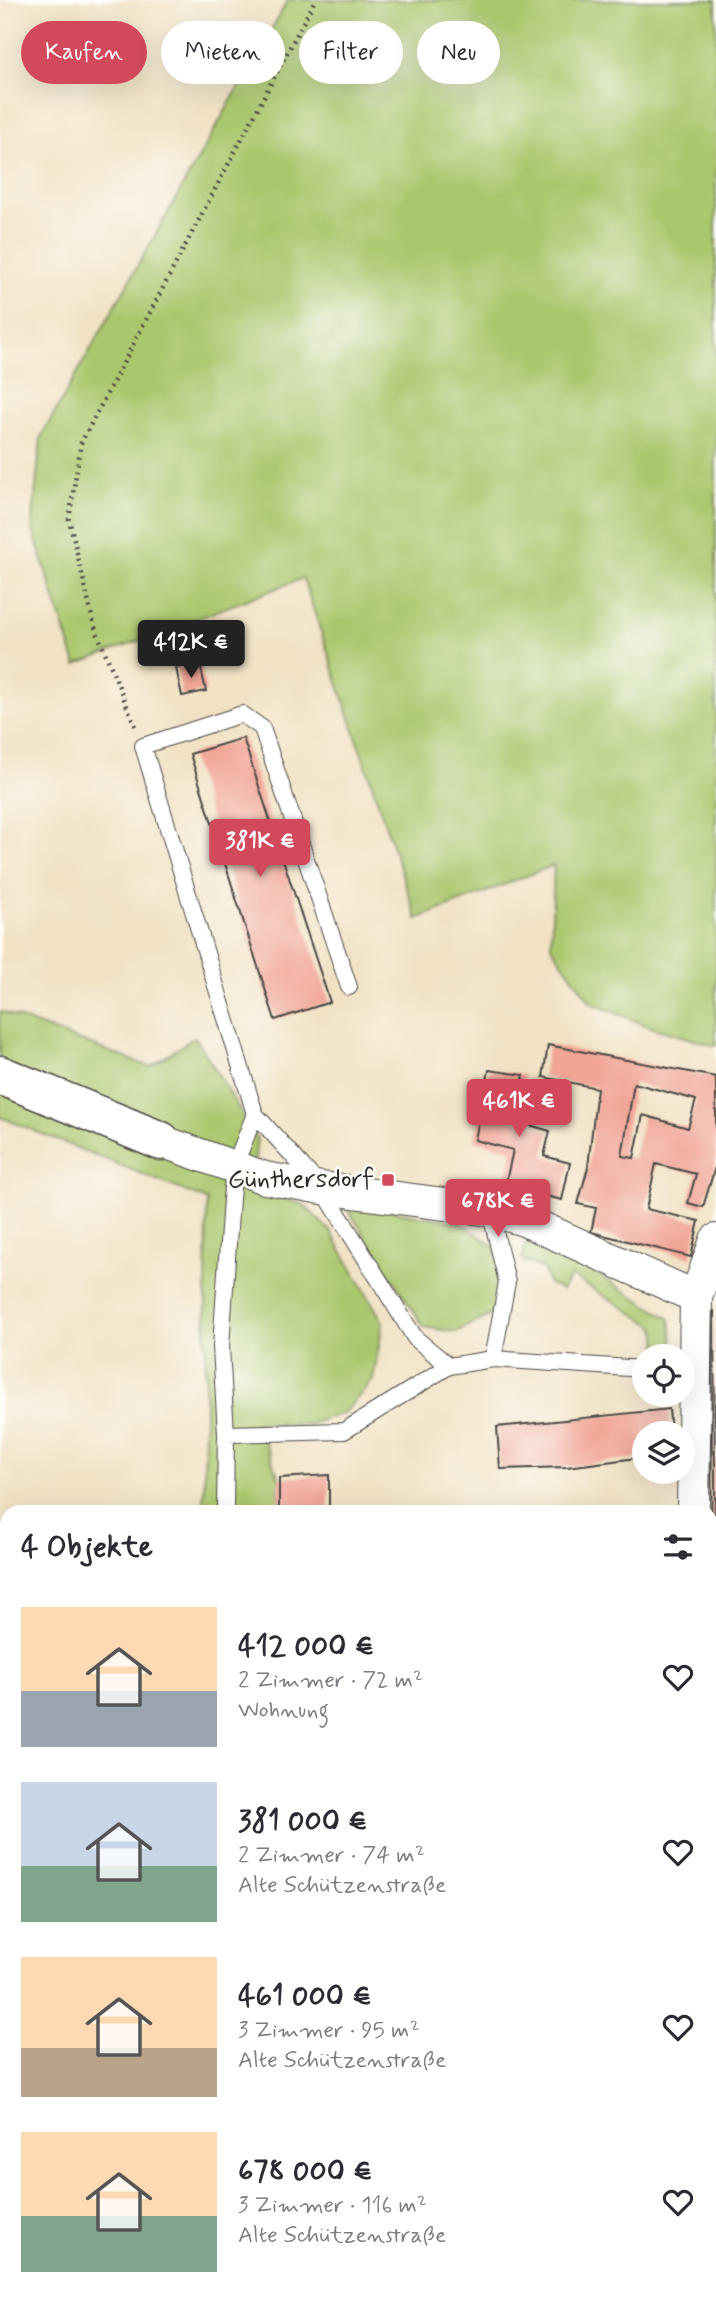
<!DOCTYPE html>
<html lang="de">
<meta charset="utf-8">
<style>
:root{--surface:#fff;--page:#f7f7f7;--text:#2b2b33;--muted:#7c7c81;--accent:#d1495b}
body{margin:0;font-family:Mynerve,sans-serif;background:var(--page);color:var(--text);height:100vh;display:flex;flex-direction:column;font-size:26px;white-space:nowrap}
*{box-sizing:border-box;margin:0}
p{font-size:23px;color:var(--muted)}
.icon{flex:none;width:38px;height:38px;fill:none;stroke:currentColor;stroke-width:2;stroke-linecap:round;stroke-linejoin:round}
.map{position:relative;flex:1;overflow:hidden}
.side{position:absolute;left:0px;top:1505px;width:718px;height:798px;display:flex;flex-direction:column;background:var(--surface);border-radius:21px 21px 0 0;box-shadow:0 7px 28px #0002}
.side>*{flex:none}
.top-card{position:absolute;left:21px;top:21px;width:676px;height:63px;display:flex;gap:14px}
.controls{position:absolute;left:632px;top:1344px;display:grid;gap:14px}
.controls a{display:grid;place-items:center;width:63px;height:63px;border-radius:50%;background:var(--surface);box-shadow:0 7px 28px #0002;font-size:35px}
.price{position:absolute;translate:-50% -60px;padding:0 16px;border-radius:7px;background:var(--accent);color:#fff;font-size:23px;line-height:46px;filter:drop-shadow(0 2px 4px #0008)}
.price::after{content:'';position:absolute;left:50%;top:42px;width:21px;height:16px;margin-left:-10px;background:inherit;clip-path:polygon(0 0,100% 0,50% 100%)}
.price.current{background:#222;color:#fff}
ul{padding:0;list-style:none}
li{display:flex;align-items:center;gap:21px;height:175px;padding:0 21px}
li span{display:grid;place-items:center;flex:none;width:196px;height:140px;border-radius:0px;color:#555}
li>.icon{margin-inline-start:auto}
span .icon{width:84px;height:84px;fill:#fffc;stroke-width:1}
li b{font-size:30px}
h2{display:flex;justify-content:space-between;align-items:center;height:84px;padding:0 21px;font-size:30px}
.chip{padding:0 24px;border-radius:32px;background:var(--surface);box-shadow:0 7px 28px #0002;font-size:24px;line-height:63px}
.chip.current{background:var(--accent);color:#fff}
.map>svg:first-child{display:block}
</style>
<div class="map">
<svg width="716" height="2303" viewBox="0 0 716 2303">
<rect width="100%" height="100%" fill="#fdfcf7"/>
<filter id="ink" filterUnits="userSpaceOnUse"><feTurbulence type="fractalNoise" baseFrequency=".0143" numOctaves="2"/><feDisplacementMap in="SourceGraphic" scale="14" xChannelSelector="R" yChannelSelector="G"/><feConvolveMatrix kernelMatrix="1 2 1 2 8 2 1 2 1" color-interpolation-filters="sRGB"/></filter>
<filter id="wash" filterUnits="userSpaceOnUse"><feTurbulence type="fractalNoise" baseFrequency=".00686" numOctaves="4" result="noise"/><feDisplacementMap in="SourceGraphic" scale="28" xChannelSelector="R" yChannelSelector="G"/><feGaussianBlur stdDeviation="1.57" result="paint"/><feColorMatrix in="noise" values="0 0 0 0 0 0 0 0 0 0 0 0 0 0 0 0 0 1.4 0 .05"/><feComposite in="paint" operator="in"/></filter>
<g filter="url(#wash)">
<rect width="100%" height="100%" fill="#f1e2c4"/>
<path fill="#abc76e" stroke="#6b794c" stroke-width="2" d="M288 0H716V1046L653 1028 591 1003 551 946 554 865 417 919 303 578 76 665 32 527 41 437Z
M0 1011 150 1067 195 1037 257 1138 252 1187 304 1205 331 1232 383 1322 373 1380 344 1413 310 1424H257L279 1478V1512H204L207 1200 0 1117Z
M343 1202 461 1223 495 1247 501 1283 491 1315 456 1332 424 1327Z
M526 1242 582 1265 670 1319 675 1355 659 1356 656 1327 571 1276 562 1290 549 1284 543 1268 522 1260Z
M0 2197 7 2218V2296H33L35 2303H0Z
M196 2296H290V2303H196Z"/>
<path fill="#88ac61" stroke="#5a6c46" stroke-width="2" d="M290 2296H587V2303H290Z"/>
<g id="blocks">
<path fill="#f1a595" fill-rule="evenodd" d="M200 664 206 691 182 696 176 668Z
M243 738 330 1002 275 1020 190 754Z
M548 1045 716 1077V1164L703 1207 688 1203 696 1174 656 1164 646 1209 699 1221 691 1257 591 1232 596 1208 578 1204 588 1167 597 1088 543 1077ZM634 1083 696 1100 688 1128 643 1115 634 1158 622 1156Z
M489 1070 524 1075 515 1121 550 1131 544 1156 570 1163 562 1200 505 1186 513 1150 475 1140Z
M714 1310 716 1658H711L712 1343Z
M669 1409 671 1433H644V1457L567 1467 500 1469 497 1427Z
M329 1475V1512H279V1478Z
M716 1736V1786H713L712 1737Z
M629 2296H672L673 2303H629Z"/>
</g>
</g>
<g filter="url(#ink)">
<use href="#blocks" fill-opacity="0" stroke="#494642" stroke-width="2"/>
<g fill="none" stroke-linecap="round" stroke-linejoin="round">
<g stroke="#494642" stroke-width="18">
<path id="service" d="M255 1114 322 1188 415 1338 449 1366 493 1359 507 1282 490 1210
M493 1359 644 1369
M226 1434 344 1431 449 1366
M225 1512 226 1434 221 1347 231 1199 234 1167 255 1114 143 746 242 714 262 728 349 987
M214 2303V2296"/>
</g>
<g stroke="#494642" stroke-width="34">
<path id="minor" d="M161 1141 265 1178 322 1188 490 1210 524 1220 696 1297
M693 1512 696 1297 716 1240
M698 2296V2303"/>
</g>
<g stroke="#494642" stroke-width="41">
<path id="tertiary" d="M0 1075 161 1141"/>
</g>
<path stroke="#494642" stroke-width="4.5" stroke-dasharray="2 5" stroke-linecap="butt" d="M135 726 94 625 69 519 81 443 315 0"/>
<use href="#service" stroke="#fff" stroke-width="16"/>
<use href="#minor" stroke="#fff" stroke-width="32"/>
<use href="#tertiary" stroke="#fff" stroke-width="38"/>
</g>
</g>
<rect fill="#d1495b" stroke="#fdfcf7" stroke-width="2.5" x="381" y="1173" width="14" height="14" rx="3.5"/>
<g text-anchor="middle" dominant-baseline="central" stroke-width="5" stroke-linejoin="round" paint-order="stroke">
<g font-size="26" fill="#2b2b2b" stroke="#fdfcf7" text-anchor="end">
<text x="374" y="1180">Günthersdorf</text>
</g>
</g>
</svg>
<div class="controls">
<a><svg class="icon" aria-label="locate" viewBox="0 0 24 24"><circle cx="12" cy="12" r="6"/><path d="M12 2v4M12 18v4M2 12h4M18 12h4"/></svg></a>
<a><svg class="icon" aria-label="layers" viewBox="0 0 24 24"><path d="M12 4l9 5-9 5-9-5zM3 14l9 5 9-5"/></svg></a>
</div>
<b class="price current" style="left:191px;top:680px">412K €</b>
<b class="price" style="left:260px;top:879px">381K €</b>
<b class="price" style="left:519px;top:1139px">461K €</b>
<b class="price" style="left:498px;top:1239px">678K €</b>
<div class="top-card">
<a class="chip current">Kaufen</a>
<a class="chip">Mieten</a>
<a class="chip">Filter</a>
<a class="chip">Neu</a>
</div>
<section class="side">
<h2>4 Objekte<svg class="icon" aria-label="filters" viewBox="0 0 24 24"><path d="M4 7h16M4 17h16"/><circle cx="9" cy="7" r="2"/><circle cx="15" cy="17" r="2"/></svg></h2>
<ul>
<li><span style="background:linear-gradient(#ffd9b3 60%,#9aa5b1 0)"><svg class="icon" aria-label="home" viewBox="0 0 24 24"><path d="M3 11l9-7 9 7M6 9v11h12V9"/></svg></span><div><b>412 000 €</b><p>2 Zimmer · 72 m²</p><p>Wohnung</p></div><svg class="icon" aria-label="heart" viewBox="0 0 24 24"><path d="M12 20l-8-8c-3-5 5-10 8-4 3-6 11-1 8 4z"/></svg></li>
<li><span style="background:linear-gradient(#c9d6e8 60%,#7fa58c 0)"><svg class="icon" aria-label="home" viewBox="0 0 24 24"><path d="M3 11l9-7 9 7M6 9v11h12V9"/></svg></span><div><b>381 000 €</b><p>2 Zimmer · 74 m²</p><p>Alte Schützenstraße</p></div><svg class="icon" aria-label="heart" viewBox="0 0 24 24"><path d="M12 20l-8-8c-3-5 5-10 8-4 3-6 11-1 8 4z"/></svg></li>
<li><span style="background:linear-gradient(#ffd9b3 65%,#b9a48a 0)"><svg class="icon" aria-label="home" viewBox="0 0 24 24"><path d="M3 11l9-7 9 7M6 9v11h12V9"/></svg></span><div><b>461 000 €</b><p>3 Zimmer · 95 m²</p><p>Alte Schützenstraße</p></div><svg class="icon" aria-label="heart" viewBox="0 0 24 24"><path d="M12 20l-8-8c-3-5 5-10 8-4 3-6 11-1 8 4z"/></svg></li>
<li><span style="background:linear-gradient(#ffd9b3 60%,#7fa58c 0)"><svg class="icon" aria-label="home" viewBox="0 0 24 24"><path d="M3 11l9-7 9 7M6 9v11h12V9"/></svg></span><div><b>678 000 €</b><p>3 Zimmer · 116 m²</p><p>Alte Schützenstraße</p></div><svg class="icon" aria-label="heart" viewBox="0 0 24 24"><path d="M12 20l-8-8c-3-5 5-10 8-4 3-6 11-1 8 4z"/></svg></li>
</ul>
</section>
</div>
